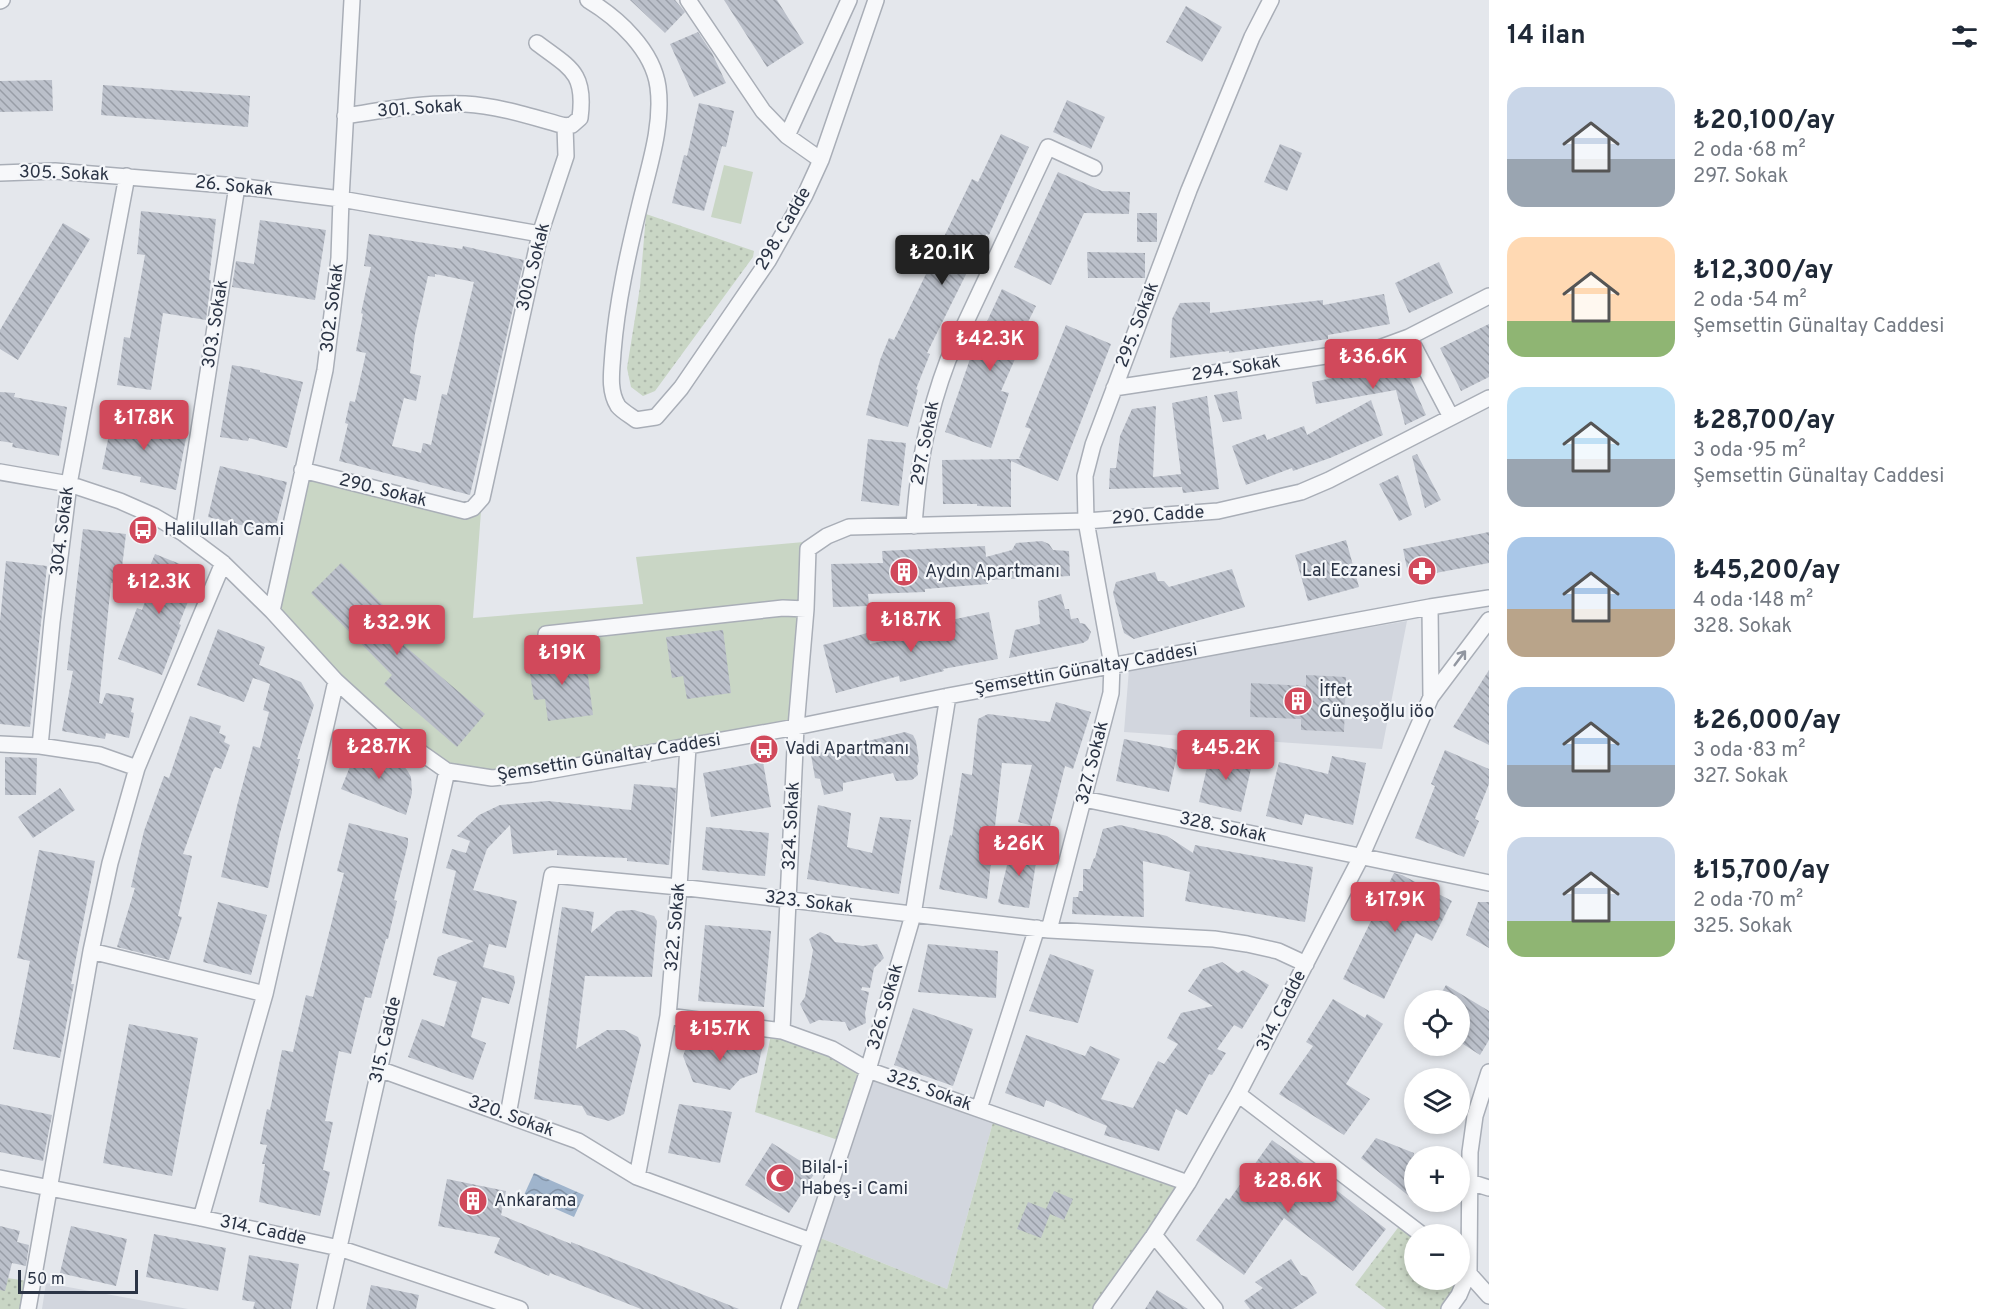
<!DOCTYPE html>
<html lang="tr">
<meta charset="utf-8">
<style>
:root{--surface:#fff;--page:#f6f6f7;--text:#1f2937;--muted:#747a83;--accent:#d1495b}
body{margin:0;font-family:Overpass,sans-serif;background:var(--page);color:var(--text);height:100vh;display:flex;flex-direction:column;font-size:22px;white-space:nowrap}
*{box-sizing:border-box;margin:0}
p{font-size:20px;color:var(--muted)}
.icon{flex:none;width:33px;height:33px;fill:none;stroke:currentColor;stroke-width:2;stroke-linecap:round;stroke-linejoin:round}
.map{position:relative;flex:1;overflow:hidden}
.side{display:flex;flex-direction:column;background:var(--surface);width:510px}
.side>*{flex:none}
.fabs{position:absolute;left:1404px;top:990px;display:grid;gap:12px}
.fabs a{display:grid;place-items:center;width:66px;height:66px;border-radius:50%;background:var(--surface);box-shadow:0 3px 9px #0003;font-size:30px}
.scale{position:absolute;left:18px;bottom:15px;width:120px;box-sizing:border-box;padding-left:6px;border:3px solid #2b3445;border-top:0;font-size:16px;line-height:21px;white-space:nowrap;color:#2b3445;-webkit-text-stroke:4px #f4f6f9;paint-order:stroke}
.price{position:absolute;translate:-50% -51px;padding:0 14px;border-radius:6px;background:var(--accent);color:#fff;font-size:20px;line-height:39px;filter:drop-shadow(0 2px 3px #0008)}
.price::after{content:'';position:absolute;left:50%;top:36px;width:18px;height:14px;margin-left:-9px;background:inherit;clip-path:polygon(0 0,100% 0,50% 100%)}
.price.on{background:#222;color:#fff}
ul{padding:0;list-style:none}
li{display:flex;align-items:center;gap:18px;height:150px;padding:0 18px}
li span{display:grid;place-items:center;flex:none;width:168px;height:120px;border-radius:18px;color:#555}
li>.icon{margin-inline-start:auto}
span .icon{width:72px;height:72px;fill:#fffc;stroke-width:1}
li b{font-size:26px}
h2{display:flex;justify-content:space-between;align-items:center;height:72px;padding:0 18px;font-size:26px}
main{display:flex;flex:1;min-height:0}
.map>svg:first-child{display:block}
</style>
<main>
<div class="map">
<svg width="1489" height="1309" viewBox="0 0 1489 1309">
<defs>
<pattern id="grass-dots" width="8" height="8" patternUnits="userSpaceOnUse" patternTransform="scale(1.5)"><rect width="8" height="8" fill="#c9d6c5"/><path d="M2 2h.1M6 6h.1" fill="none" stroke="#adb8ab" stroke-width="1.8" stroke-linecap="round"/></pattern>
<pattern id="water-waves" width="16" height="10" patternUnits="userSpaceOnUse" patternTransform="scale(1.5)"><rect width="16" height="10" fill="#9fb4cc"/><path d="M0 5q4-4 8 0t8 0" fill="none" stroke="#8293a7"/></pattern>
<pattern id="building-back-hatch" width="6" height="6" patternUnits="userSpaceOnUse" patternTransform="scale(1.5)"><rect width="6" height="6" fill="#bbc0ca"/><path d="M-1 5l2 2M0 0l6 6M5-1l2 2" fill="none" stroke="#989da6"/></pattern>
</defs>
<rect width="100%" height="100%" fill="#e4e7ec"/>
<path fill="#d2d6de" d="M1407 621 1382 749 1124 732 1129 669Z
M868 1070 995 1115 947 1289 813 1235Z
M46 1283 188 1309H42Z"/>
<path fill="url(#grass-dots)" d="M646 214 754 251 753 257 655 391 643 396 631 387 627 368 640 287Z
M772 1030 868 1070 844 1142 755 1112Z
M995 1115 1187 1183 1101 1309H789L813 1235 947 1289Z
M1403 1221 1414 1234V1280H1460L1469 1271 1449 1309H1386L1355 1285Z
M0 1277 28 1281 23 1309H0Z"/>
<path fill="#c9d6c5" d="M724 165 753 172 741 224 711 217Z
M302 470 465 511 482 498 473 618 643 604 636 557 804 542 808 549 796 727 492 778 425 756 272 611Z"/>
<path fill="url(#water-waves)" d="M534 1173 584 1195 574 1217 524 1195Z"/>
<path fill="url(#building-back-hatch)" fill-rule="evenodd" d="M630 0H675L685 12 665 33Z
M724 0H777L804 43 767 67Z
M1186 6 1222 27 1202 62 1166 42Z
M698 32 712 53 726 83 694 97 670 44Z
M52 80 53 111 0 112V81Z
M103 85 250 96 248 127 101 115Z
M1067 100 1105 117 1091 149 1053 132Z
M699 103 734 111 726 147 722 146 704 211 672 203 684 155 687 156Z
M1001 134 1029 147 989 235 986 234 927 353 930 354 916 389 918 390 908 427 866 415 880 360 889 338 894 340 972 179 978 182Z
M1280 144 1302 153 1287 191 1264 182Z
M1058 172 1102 191 1130 192 1129 214 1084 213 1051 285 1014 267Z
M141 211 216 219 209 280H211L206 320 163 313 151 390 117 385 124 337 130 338 145 255 137 254Z
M1137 213H1157V242H1137Z
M260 220 326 230 315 300 232 287 236 261 254 264Z
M63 223 90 239 18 360 0 349V330Z
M369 234 462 249 463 246 524 260 470 495 339 461 348 424 345 423 350 401 355 402 366 353 356 351 363 314 361 313 371 267 364 266ZM435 274 474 282 447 395 442 394 431 445 423 443 421 453 392 446 404 398 416 401 421 376 410 373 415 334 428 276 435 277Z
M1087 252 1145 253V278H1088Z
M1439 262 1453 293 1409 313 1395 283Z
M1002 289 1036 306 1017 344 1021 345 1001 391 1009 393 991 448 945 432 971 356Z
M1384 294 1390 324 1328 335V339L1229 353V351L1170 358 1172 319 1180 303 1210 302V313L1323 300V305Z
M1489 324V377L1461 391 1440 348Z
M1066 325 1111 344 1058 481 1011 461V507L977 506V504H943L942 460 1022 459 1019 458 1031 429 1025 427Z
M232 365 260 370V372L303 382 287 448 249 438 248 441 220 437Z
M1404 365 1426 415 1405 425 1396 390 1316 404 1312 382 1371 371 1372 375Z
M1237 391 1242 419 1223 422 1214 395Z
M0 392 15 393 14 397 67 407 59 456 12 447 13 443 0 441Z
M1207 396 1219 489 1183 493 1182 487 1109 489 1110 468H1116L1120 436 1132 409 1156 406 1153 477 1181 474 1172 403Z
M1371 400 1383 435 1330 458 1293 471 1292 468 1246 485 1232 446 1265 434 1267 440 1304 426 1307 435Z
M114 410 146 416 144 425 187 433 176 490 140 482 141 477 102 469Z
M868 439 906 443 899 506 861 501Z
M1417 454 1441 500 1425 508 1412 456Z
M220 466 287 482 274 533 208 517Z
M1398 475 1412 515 1399 521 1379 484Z
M83 529 126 534 120 584 111 583 99 703 102 704 106 693 134 698 131 712 134 713 129 738 106 733 105 739 62 731 73 671 67 670Z
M1489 532V563L1409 578 1403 549Z
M1346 540 1359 587 1308 601 1295 555Z
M1042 541 1049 544 1053 550 1069 551 1070 576 987 580 988 584 925 589V592L868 594 869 606 833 607 831 564 883 563 882 551 985 546 986 557 1012 550 1016 543Z
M155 554 200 572 179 624 181 625 162 675 118 659 137 608 142 610 151 586 143 583Z
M6 561 47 566 30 727 0 724V621Z
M341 563 409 631 399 641 485 714 457 747 384 684 392 675 311 593Z
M1232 569 1245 607 1134 639 1124 633 1113 593 1116 582 1155 572 1158 581H1164L1169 587Z
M1061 594 1065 609H1069L1071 619 1078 618 1080 623 1085 624 1091 632 1088 640 1083 643 1009 658 1015 630 1040 624 1038 601Z
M989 612 998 659 943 669 944 671 900 682 899 676 836 693 823 645 867 633 870 644 952 625 951 620Z
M218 629 265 647 259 665 301 682 314 705 297 759H300L280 833 268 888 221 877 237 806 253 746 260 748 269 712 263 710 270 684 253 678 244 702 197 685Z
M723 630 731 693 687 699 683 676 672 678 666 637Z
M585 653 593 715 548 721 545 699 534 700 528 660Z
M1489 670V745L1453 727Z
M1306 675 1346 677 1344 732 1301 730V719L1250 717 1251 683 1306 686Z
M1056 702 1091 712 1073 769 1065 766 1049 830 1018 822 1032 765 1002 763 987 899 939 889 950 835 952 836 962 773 972 775 978 719 988 714 1050 722Z
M190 716 221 726 219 733 226 736 224 742 230 745 221 769 215 767 212 773 183 854 192 856 178 916 182 917 169 960 117 947 135 888 131 887 144 831 164 776 169 778Z
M905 732 913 735 916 741 919 761 917 766 918 775 912 780 896 781 893 773 843 783V791L824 795 820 779 815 778 811 755Z
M1124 739 1178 750 1169 792 1116 781Z
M359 744 402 764 407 770 411 777 412 793 406 815 341 789Z
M1211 750 1253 760 1241 812 1199 802Z
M1445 750 1489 769V784L1475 819 1479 821 1464 857 1415 838 1435 786 1431 784Z
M1332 756 1366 763 1353 825 1305 814 1302 825 1266 816 1279 762 1328 774Z
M5 757 37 758 36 795H5Z
M763 762 771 807 711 817 703 773Z
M634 784 676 788 669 865 627 861V858L557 855V850L513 854 510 825 487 849 473 890 517 901 506 948 489 944 483 967 514 976 515 983 509 1004 482 997 471 1037 486 1043 473 1080 408 1057 422 1019 444 1027 457 982 433 975 438 957 474 941 442 933 456 871 446 868 452 849 466 853 470 841 457 836 479 815 500 805 548 801 631 810Z
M60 788 75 810 33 838 18 817Z
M818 805 851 813 847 847 872 853 880 817 911 820 899 894 807 879Z
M349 823 408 838V844L394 900 397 901 388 939H386L371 998 365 997 351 1054 339 1051 325 1121 333 1122 323 1170 330 1172 320 1216 259 1202 265 1164H262L267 1145 260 1144 267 1109 270 1110 282 1050 293 1052 306 995 313 997 344 873 337 871Z
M1120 825 1167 836 1193 853 1195 845 1313 867 1305 922 1185 901 1190 872 1143 861 1144 917 1072 914 1073 897H1078L1079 891H1083V869H1090L1094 858H1095L1103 829Z
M706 827 769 833 765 876 702 870Z
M1012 845 1038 849 1029 908 1001 904 998 902Z
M39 850 95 861 71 984H74L60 1058 13 1049 30 961 17 958Z
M1394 873 1402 875 1452 901 1432 941 1416 933 1384 999 1343 979Z
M218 902 267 915 251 975 203 962Z
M1478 902H1489V948L1466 935Z
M562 907 594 912 591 933 617 911 634 910 654 916 657 921 652 977 585 976 576 1049 607 1030H624L638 1037 641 1045 624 1114 609 1121 587 1115 582 1106 534 1099Z
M705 925 771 931 764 1007 698 1001Z
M820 932 830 936 835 942 863 946 877 944 884 958 874 968 870 988 862 987 861 990 869 992 865 1013 866 1023 849 1031 845 1022 819 1020 810 1024 800 1004 805 997 813 950 809 939Z
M928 944 998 951 996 998 918 992Z
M1050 954 1094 970 1078 1023 1029 1011Z
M1222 962 1238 973 1243 970 1269 985 1242 1029 1234 1025 1217 1049 1226 1053 1212 1075 1209 1074 1187 1115 1176 1109 1159 1151 1104 1135 1107 1126 1046 1100 1044 1107 1005 1093 1026 1035 1085 1056 1090 1046 1120 1059 1101 1099 1133 1108 1158 1061 1164 1064 1178 1044 1167 1038 1181 1013 1213 1006 1188 991 1203 969Z
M1446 985 1489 1011V1040L1480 1055 1460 1042V1000H1437Z
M1333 999 1365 1018 1367 1014 1383 1024 1346 1084 1370 1099 1344 1135 1279 1094 1313 1046 1306 1042Z
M913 1008 973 1029 953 1086 894 1065Z
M129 1024 198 1038 172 1176 103 1163Z
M691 1035 762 1048 757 1073 740 1079 730 1090 693 1082 683 1056Z
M0 1104 52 1115 43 1161 0 1152Z
M679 1104 732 1112 720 1163 668 1153Z
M1376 1138 1414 1153V1200L1361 1158Z
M1272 1140 1322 1176 1321 1178 1386 1229 1353 1271 1284 1218 1244 1275 1196 1240 1226 1198 1229 1200Z
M772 1143 816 1171 789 1213 745 1185Z
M447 1179 506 1191 501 1215 571 1244V1242L739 1309H641L550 1273 549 1276 494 1253 500 1238 438 1226Z
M1054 1191 1073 1199 1064 1220 1050 1214 1041 1238 1017 1229 1028 1202 1046 1209Z
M0 1226 20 1231 17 1242 29 1245 26 1266 12 1263 5 1291 0 1290Z
M71 1226 127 1239 116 1286 60 1273Z
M154 1234 226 1248 218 1291 146 1277Z
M249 1255 299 1264 291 1309H253L255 1302 242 1300Z
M1291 1259 1301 1275 1307 1277 1317 1293 1293 1309H1250L1244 1301 1263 1288 1255 1282Z
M371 1285 419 1295 416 1309H366Z
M1157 1290 1188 1309H1145Z"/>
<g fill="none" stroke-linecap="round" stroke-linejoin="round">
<g stroke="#a9aeb7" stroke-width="18">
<path id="minor" d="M588 0C618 18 653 50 658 87 663 126 649 166 640 204 628 253 617 302 613 352 612 370 608 390 618 406 622 411 631 416 636 420L656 417 681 388 768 261 805 195 821 160 876 0
M688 0 763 111 787 136 821 160
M0 1 2 0
M345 116C384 110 425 102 465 104 499 106 532 117 565 126
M787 136 849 0
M0 173 55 171 237 186 341 199 540 234
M1409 337 1451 417
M1114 388 1379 348 1409 337 1489 296
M302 470 465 511 473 508 482 498 540 234 566 156 565 126 572 125 580 118C586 72 570 68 537 43
M0 472 69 484 120 501 154 516 183 533 223 563 272 611 336 681 392 732 447 771 492 778 531 774 796 727 948 696 1430 607 1489 598
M914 526C918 467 927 415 948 360L1048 147 1094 168
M183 533 237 186
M1430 607 1431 697
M272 611 325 370 339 258 341 199 352 0
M546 634 783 608 806 609
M0 744 40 746 100 755 137 768
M40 746 52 622 69 484 127 176
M1084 799 1489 883
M1049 930 1111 693 1112 665 1086 521 1085 476 1093 445 1189 190 1252 37 1271 0
M91 951 265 994
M668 1016 782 1031 832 1049 868 1070 1188 1183
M782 1031 796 727 806 609 808 549 827 536 849 527 1086 521 1218 511 1301 492 1329 480 1489 398
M379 1069 578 1141 637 1177 811 1241
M1238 1094 1421 1234
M979 1109 1037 928
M508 1115 552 875 679 887 1049 930 1214 939 1247 944 1278 951 1306 964
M637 1177 668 1016 679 887 688 747
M0 1178 201 1218 339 1248 520 1309
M1470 1182 1489 1188
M201 1218 265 994 336 681
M1154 1235 1215 1309
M1463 1267 1489 1296
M28 1309 91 951 110 863 137 768 223 563
M325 1309 447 771
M789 1309 868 1070 913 915 948 696
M1101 1309 1154 1235 1188 1183 1238 1094 1361 857 1431 697 1489 620
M1449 1309 1459 1295 1469 1271 1470 1152 1475 1116 1489 1072"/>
</g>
<use href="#minor" stroke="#f7f8fa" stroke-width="15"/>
</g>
<defs><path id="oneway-shaft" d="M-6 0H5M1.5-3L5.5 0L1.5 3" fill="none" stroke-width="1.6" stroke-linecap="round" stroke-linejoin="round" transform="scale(1.5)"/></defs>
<use stroke="#9196a0" href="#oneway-shaft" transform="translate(1460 658) rotate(-53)"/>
<defs>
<g id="bus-disc" transform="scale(1.5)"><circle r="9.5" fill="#d1495b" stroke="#f4f6f9"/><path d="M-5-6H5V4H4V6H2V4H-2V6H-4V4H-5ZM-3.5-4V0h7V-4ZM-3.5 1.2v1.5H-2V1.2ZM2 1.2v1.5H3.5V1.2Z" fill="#fff"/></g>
<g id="pharmacy-disc" transform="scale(1.5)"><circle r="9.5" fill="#d1495b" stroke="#f4f6f9"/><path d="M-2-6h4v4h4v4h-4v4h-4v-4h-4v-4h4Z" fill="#fff"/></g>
<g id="building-disc" transform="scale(1.5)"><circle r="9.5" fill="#d1495b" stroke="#f4f6f9"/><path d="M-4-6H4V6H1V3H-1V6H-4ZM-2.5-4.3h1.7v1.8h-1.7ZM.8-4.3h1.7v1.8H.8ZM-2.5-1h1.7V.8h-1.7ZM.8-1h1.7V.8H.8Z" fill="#fff"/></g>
<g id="mosque-disc" transform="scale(1.5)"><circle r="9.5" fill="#d1495b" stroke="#f4f6f9"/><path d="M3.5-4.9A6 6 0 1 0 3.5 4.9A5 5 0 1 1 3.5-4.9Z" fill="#fff"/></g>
</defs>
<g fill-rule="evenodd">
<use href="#bus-disc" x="143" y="530"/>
<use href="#pharmacy-disc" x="1422" y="571"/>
<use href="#building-disc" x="904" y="572"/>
<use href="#building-disc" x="1298" y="701"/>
<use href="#bus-disc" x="764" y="749"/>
<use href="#mosque-disc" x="780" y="1178"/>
<use href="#building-disc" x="473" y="1201"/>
</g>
<g text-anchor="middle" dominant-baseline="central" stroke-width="4.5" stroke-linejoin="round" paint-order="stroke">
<g font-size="18" fill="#2b3445" stroke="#f4f6f9">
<text transform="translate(420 109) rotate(-4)">301. Sokak</text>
<text transform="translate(64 174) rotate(2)">305. Sokak</text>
<text transform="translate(234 187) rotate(6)">26. Sokak</text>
<text transform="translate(784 229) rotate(-60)">298. Cadde</text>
<text transform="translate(534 267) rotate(-76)">300. Sokak</text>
<text transform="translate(333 308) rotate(-83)">302. Sokak</text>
<text transform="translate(216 324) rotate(-81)">303. Sokak</text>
<text transform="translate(1138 325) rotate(-69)">295. Sokak</text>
<text transform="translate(1236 369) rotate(-9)">294. Sokak</text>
<text transform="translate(926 443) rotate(-79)">297. Sokak</text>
<text transform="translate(383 491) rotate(14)">290. Sokak</text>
<text transform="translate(1158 516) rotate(-4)">290. Cadde</text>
<text transform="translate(63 531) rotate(-83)">304. Sokak</text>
<text transform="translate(1086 670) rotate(-10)">Şemsettin Günaltay Caddesi</text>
<text transform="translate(609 758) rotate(-9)">Şemsettin Günaltay Caddesi</text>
<text transform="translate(1093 763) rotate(-76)">327. Sokak</text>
<text transform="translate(792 826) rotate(-87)">324. Sokak</text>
<text transform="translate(1223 828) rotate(12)">328. Sokak</text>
<text transform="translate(809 903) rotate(7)">323. Sokak</text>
<text transform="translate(676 927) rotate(-85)">322. Sokak</text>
<text transform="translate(886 1007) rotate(-74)">326. Sokak</text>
<text transform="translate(1282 1011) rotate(-63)">314. Cadde</text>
<text transform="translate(386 1040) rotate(-77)">315. Cadde</text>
<text transform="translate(929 1091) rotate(20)">325. Sokak</text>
<text transform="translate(511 1117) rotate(20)">320. Sokak</text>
<text transform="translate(263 1231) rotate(12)">314. Cadde</text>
</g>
<g font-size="18" fill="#2b3445" stroke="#f4f6f9" text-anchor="start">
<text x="164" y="530">Halilullah Cami</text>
<text x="1401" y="571" text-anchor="end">Lal Eczanesi</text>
<text x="925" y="572">Aydın Apartmanı</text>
<text x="1319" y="691">İffet<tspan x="1319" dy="21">Güneşoğlu iöo</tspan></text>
<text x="785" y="749">Vadi Apartmanı</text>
<text x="801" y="1168">Bilal-i<tspan x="801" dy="21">Habeş-i Cami</tspan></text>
<text x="494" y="1201">Ankarama</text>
</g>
</g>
</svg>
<div class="fabs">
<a><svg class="icon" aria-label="locate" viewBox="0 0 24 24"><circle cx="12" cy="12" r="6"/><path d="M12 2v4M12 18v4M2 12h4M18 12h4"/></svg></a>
<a><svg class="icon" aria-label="layers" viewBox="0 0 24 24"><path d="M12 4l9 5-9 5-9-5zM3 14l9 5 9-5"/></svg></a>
<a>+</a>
<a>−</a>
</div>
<div class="scale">50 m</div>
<b class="price on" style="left:942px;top:286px">₺20.1K</b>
<b class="price" style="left:990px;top:372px">₺42.3K</b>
<b class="price" style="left:1373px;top:390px">₺36.6K</b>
<b class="price" style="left:144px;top:451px">₺17.8K</b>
<b class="price" style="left:159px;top:615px">₺12.3K</b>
<b class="price" style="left:911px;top:653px">₺18.7K</b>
<b class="price" style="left:397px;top:656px">₺32.9K</b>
<b class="price" style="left:562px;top:686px">₺19K</b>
<b class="price" style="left:379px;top:780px">₺28.7K</b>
<b class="price" style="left:1226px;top:781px">₺45.2K</b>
<b class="price" style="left:1019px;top:877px">₺26K</b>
<b class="price" style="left:1395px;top:933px">₺17.9K</b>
<b class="price" style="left:720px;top:1062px">₺15.7K</b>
<b class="price" style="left:1288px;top:1214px">₺28.6K</b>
</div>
<section class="side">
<h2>14 ilan<svg class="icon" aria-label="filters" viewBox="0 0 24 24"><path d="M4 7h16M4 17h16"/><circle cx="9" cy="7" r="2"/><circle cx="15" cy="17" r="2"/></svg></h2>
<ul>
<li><span style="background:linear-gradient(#c9d6e8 60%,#9aa5b1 0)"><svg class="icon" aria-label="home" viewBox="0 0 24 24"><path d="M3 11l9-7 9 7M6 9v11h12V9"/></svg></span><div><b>₺20,100/ay</b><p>2 oda · 68 m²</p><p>297. Sokak</p></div></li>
<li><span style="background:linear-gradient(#ffd9b3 70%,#8fb573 0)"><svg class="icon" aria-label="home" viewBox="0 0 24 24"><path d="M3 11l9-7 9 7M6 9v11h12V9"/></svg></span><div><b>₺12,300/ay</b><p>2 oda · 54 m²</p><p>Şemsettin Günaltay Caddesi</p></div></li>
<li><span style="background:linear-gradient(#bfe0f5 60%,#9aa5b1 0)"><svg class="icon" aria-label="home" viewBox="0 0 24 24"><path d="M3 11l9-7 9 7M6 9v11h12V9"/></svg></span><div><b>₺28,700/ay</b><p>3 oda · 95 m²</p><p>Şemsettin Günaltay Caddesi</p></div></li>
<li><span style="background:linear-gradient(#a9c7e8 60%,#b9a48a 0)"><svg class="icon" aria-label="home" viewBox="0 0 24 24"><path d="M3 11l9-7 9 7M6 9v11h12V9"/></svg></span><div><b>₺45,200/ay</b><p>4 oda · 148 m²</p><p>328. Sokak</p></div></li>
<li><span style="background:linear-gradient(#a9c7e8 65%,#9aa5b1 0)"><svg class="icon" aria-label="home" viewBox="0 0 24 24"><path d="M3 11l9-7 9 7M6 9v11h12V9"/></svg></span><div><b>₺26,000/ay</b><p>3 oda · 83 m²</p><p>327. Sokak</p></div></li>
<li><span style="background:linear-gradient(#c9d6e8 70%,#8fb573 0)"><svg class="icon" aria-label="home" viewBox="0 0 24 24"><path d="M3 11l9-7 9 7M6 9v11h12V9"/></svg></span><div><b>₺15,700/ay</b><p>2 oda · 70 m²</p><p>325. Sokak</p></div></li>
</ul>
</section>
</main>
